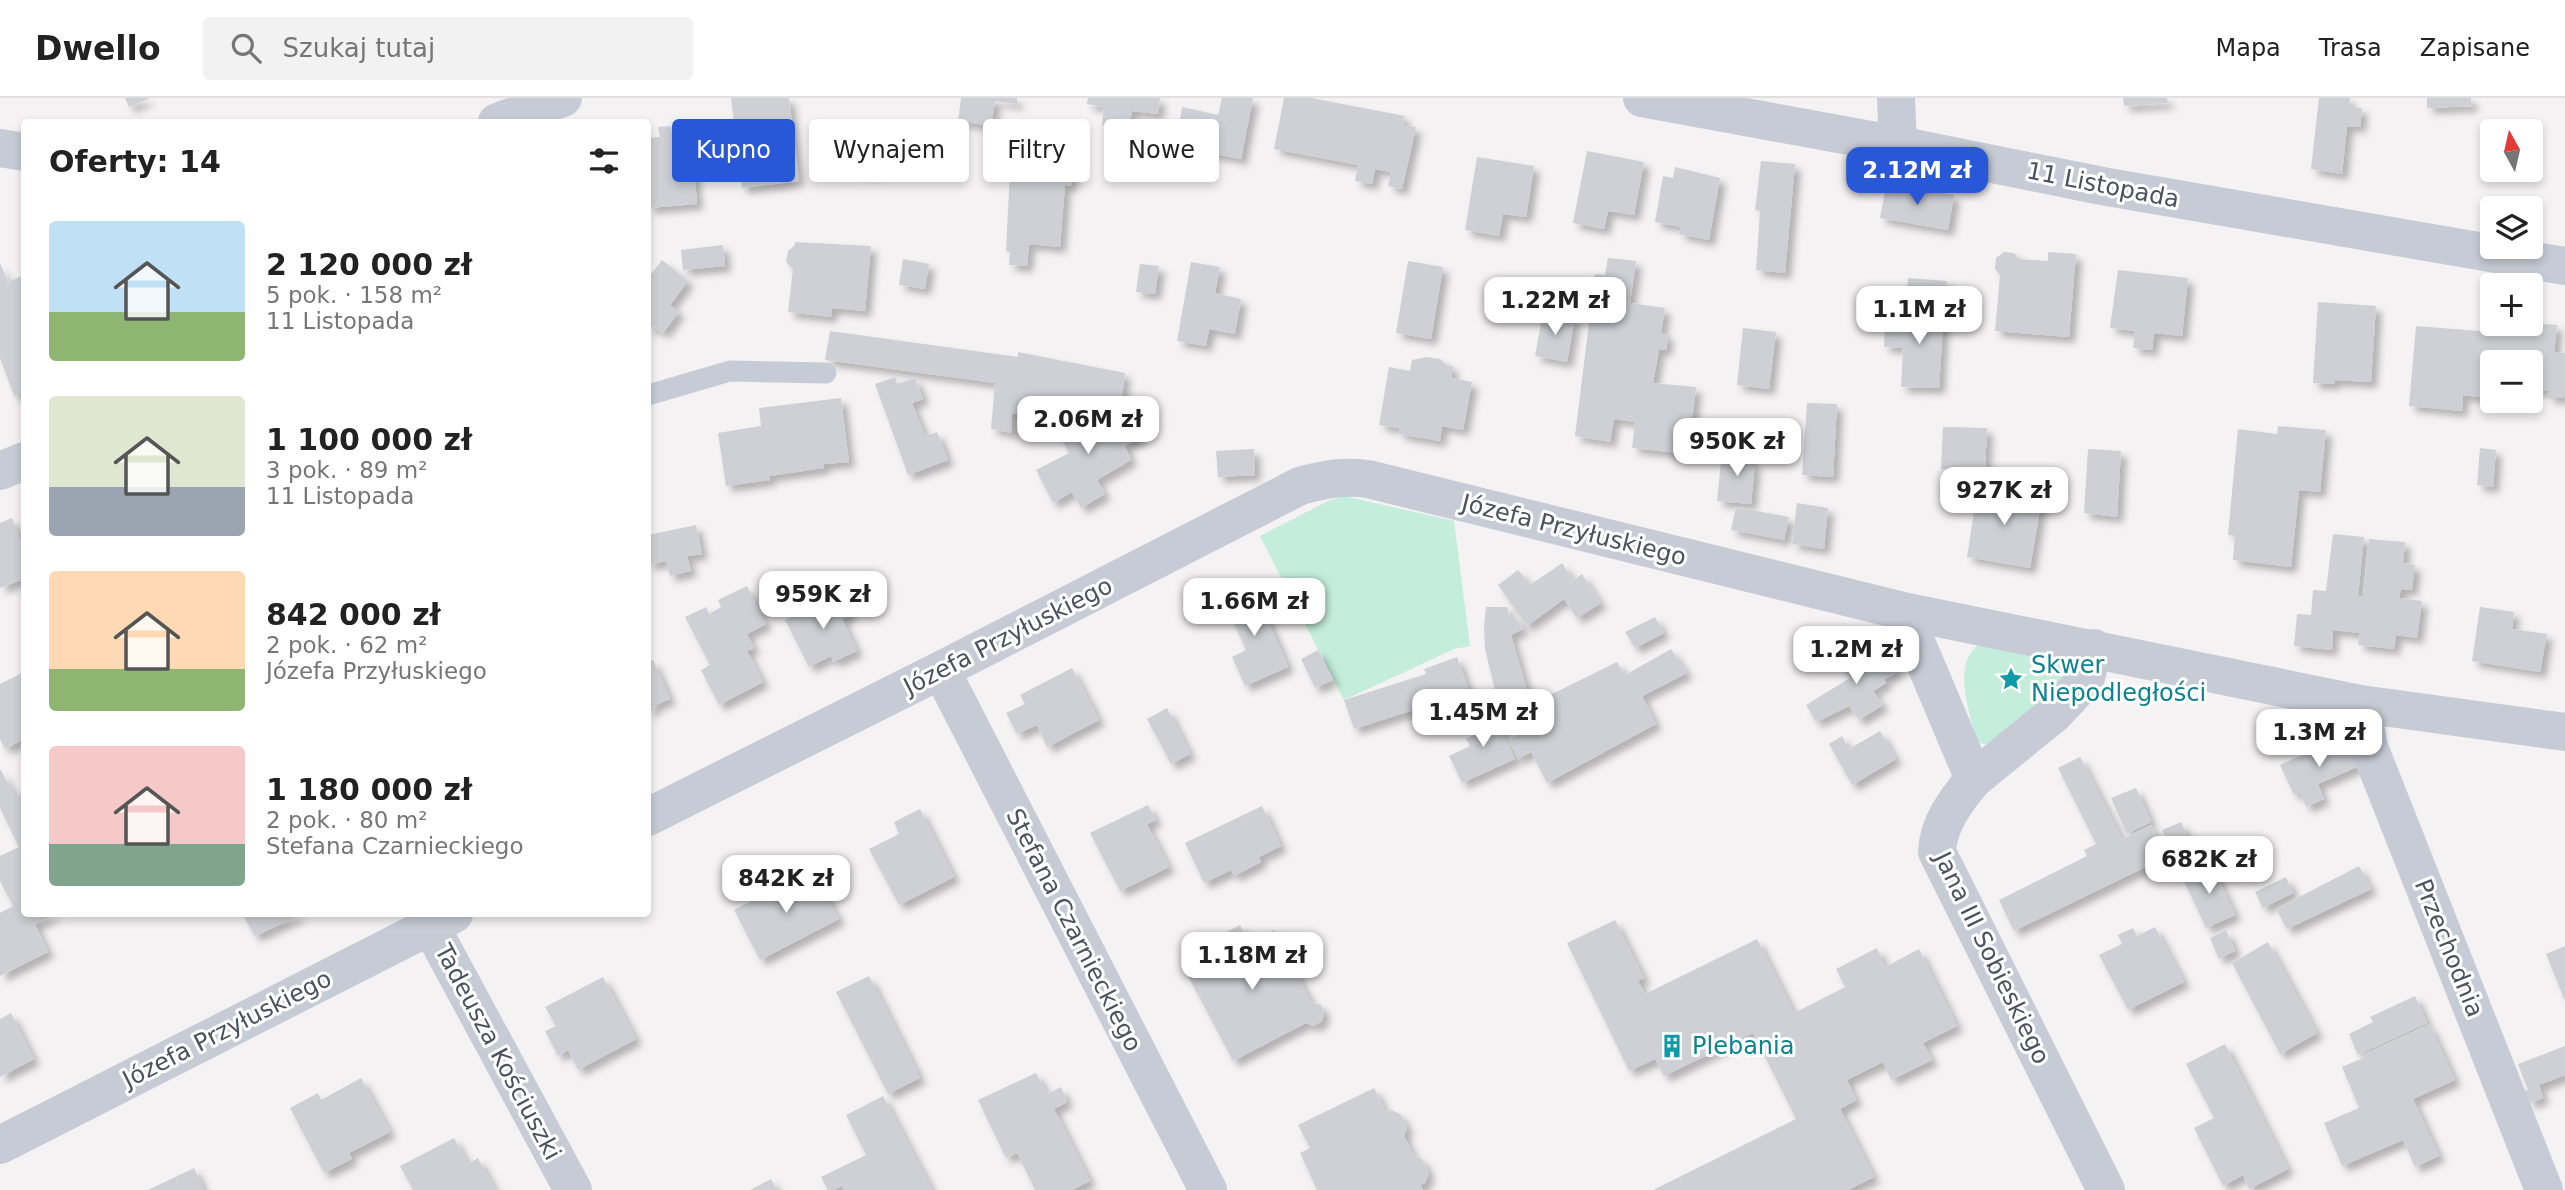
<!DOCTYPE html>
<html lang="pl">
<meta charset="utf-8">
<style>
:root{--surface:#fff;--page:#f2f2f2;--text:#222;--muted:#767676;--line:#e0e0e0;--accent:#2857d8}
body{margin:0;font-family:"DejaVu Sans",sans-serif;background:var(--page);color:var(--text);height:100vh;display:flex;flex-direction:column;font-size:26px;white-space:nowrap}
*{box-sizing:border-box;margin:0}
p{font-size:23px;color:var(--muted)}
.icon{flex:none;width:38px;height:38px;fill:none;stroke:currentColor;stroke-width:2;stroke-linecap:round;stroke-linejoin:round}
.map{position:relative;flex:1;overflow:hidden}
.panel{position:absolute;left:21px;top:21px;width:630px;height:798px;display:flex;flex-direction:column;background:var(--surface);border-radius:7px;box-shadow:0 4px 10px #0003}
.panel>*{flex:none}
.top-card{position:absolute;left:672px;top:21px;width:665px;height:63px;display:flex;gap:14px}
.needle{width:46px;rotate:352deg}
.tools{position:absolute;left:2480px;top:21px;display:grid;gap:14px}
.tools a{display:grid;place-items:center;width:63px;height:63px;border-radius:7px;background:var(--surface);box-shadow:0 4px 10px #0003;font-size:35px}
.price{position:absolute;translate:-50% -60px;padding:0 16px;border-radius:14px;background:#fff;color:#222;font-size:23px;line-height:46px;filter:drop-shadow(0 2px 4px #0008)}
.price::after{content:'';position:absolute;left:50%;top:42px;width:21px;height:16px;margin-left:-10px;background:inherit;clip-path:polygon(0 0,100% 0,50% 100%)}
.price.on{background:var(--accent);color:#fff}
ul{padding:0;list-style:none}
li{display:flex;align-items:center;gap:21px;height:175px;padding:0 28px}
li span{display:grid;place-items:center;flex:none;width:196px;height:140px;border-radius:7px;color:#555}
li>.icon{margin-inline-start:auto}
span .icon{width:84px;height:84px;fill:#fffc;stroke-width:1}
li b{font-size:30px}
h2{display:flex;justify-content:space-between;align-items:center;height:84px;padding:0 28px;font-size:30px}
.tag{padding:0 24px;border-radius:7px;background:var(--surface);box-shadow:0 4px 10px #0003;font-size:24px;line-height:63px}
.tag.on{background:var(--accent);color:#fff}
header{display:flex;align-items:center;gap:42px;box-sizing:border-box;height:98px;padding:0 35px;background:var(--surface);border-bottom:2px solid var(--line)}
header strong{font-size:33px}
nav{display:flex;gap:38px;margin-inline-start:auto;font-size:24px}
.search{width:490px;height:63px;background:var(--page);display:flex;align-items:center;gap:18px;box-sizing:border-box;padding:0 24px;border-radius:7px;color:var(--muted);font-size:26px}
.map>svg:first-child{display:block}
</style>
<header>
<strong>Dwello</strong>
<div class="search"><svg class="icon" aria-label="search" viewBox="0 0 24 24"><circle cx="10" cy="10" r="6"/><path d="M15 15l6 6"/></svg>Szukaj tutaj</div>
<nav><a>Mapa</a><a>Trasa</a><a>Zapisane</a></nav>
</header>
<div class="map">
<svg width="2565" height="1092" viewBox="0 0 2565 1092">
<defs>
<filter id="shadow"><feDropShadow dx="6" dy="6" stdDeviation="3.5" flood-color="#0004"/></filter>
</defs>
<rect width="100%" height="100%" fill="#f4f2f2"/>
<path fill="#c4eddb" d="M1344 398 1454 423 1470 548 1454 551 1344 602 1260 438 1330 402Z
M1981 545 2065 563 2069 571 2065 590 1987 647 1977 644C1970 615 1950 565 1981 545Z"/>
<path fill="#cfd0d5" filter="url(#shadow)" d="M125 0H150L129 9Z
M731 0H789L799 83 742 90Z
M961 0H1017V6L995 3 991 28 958 23Z
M1088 0H1160L1158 16 1132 13 1129 31 1102 27 1104 9 1087 6Z
M1222 0H1253L1241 61 1183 50 1188 24 1180 22 1182 9 1218 17Z
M1284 0H1311L1405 18 1403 27 1416 29 1402 91 1388 88 1391 74 1375 71 1372 86 1355 83 1358 67 1274 51Z
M2123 0H2167L2168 5 2124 8Z
M2319 0H2350L2349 9 2362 10 2360 29 2347 28 2342 76 2311 71Z
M2427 0H2471L2472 8 2427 10Z
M846 25 885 28 879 75 840 73Z
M671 28 672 37 691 36 697 106 648 110V40L660 39 658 29Z
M1003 44 1075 50 1071 88 1065 87 1060 149 1029 146 1027 168 1009 167 1010 154 1006 153 1010 72H1001Z
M1587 53 1644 64 1634 117 1608 113 1604 131 1573 125Z
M1477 59 1534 68 1526 119 1503 116 1499 138 1465 132Z
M1761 63 1795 66 1785 175 1756 172 1760 113 1755 112Z
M1675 69 1720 80 1709 142 1679 136 1681 129 1655 124 1663 78 1673 80Z
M1886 87 1954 97 1948 132 1880 120Z
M795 144 871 148 865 213 832 210 831 219 788 214 793 171 786 164 788 153 795 147Z
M723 147 725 168 683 172 681 152Z
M2004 154 2014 155 2019 161 2048 163V154L2076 156 2069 239 1995 233 2000 177 1995 171 1996 160Z
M1608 160 1636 163 1630 205 1665 210 1661 235 1668 237 1666 252 1659 251 1653 285 1696 289 1688 356 1632 350 1635 324 1614 321 1610 344 1575 338 1595 176 1605 177Z
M903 161 929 166 925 191 899 187Z
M662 162 688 183 670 207 679 214 663 235 653 228 648 235V180Z
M1408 163 1443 169 1431 241 1396 235Z
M1191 164 1220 169 1215 195 1241 201 1235 236 1209 231 1206 248 1177 243Z
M0 165 8 184 24 177V294L14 298 0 260Z
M1140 166 1159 168 1155 196 1136 194Z
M2118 172 2188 180 2182 238 2154 235 2152 252 2133 250 2135 233 2110 230Z
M1908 180 1947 183 1944 209 1906 205Z
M2318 204 2376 208 2371 284 2335 282 2334 286 2313 285Z
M1905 210 1944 212 1939 290 1901 289 1903 250 1884 249 1885 225 1904 226Z
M1543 214 1575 219 1567 264 1535 258Z
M2530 225 2557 227 2554 254 2565 255 2564 300H2548L2549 293 2530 291V264H2492V288L2487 287 2486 300 2463 297 2462 313 2409 308 2416 228 2491 234 2492 226Z
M1743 230 1776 234 1769 291 1737 287Z
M830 233 1018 259V254L1125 275 1120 315 1047 300 1044 321 1012 315V335L991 331 995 285 825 262Z
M1427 259 1440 261 1446 267 1453 268 1451 280 1472 284 1463 332 1442 328 1440 343 1399 336 1400 330 1379 327 1389 269 1410 273 1412 262Z
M895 279 897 286 915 280 923 301 912 305 925 338 937 334 948 362 908 377 875 286Z
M841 300 849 364 824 366V370L769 378 770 382 726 388 718 335 761 328 759 310Z
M1807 305 1837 306 1833 379 1802 377Z
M1091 310 1096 320 1105 316 1124 317 1140 340 1125 348 1131 362 1097 382 1105 396 1081 410 1072 394 1053 405 1036 372 1069 355 1055 328Z
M2278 328 2326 332 2320 394 2299 392 2291 469 2233 462 2235 438 2228 437 2238 331 2277 336Z
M1943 329 1987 330 1985 373 1941 371Z
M2480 350 2496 352 2493 389 2477 387Z
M1254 351 1255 377 1218 379 1216 353Z
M1729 351 1750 352 1749 365H1755L1751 406 1717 403 1721 363H1728Z
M2088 351 2121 353 2117 419 2084 415Z
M1978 388 2042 400 2030 470 1967 459Z
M1797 405 1828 410 1824 451 1792 446Z
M1736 409 1789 419 1784 442 1731 432Z
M12 420 24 453V481L0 490V425Z
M696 427 702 456 687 458 691 473 670 478 666 463 648 467V437Z
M2333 436 2364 439 2358 498H2363L2369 441 2405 444 2403 465 2415 467 2412 492 2401 491 2399 500 2422 503 2417 540 2396 537 2394 551 2358 547 2360 535 2333 532 2332 552 2294 548 2297 516 2311 517 2313 492 2326 493Z
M1562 465 1573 482 1582 476 1601 505 1577 520 1564 501 1527 528 1498 487 1518 472 1530 487Z
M747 488 766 526 747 536 754 550 747 553 763 584 719 607 701 572 710 567 685 519 706 509 709 516 721 509 718 502Z
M1253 488 1288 569 1245 588 1232 559 1246 552 1223 501Z
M840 495 851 517 842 521 857 553 833 564 831 558 809 569 785 522Z
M1486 509H1507L1510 520 1515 519 1523 531 1511 537 1535 620 1504 629 1485 551 1484 528Z
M2480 509 2514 514 2512 531 2547 536 2540 574 2472 563Z
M1655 519 1664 535 1635 550 1625 534Z
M1871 544 1880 557 1885 554 1897 575 1884 581 1886 585 1873 593 1883 607 1859 622 1849 608 1816 624 1806 607 1850 580 1840 566Z
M1671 551 1687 575 1642 598 1656 626 1547 685 1531 654 1518 661 1508 641 1551 623 1540 602 1617 564 1625 577Z
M1318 552 1333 582 1315 590 1301 561Z
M1457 559 1468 590 1446 598 1452 615 1431 623 1426 608 1354 631 1344 602 1426 576 1424 571Z
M653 562 670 601 653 608 654 612 648 615V564Z
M1072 570 1099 622 1047 649 1037 627 1017 636 1006 615 1025 606 1020 597Z
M24 574V641L5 651 0 641V586Z
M1167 610 1190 656 1171 666 1147 621Z
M1493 612 1515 661 1462 685 1449 658 1470 648 1466 641 1478 635 1472 621Z
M1880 633 1896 661 1852 687 1829 646 1842 638 1849 651Z
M2346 637 2359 668 2318 686 2324 701 2306 709 2300 694 2294 697 2280 667Z
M2080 659 2122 741 2151 727 2166 759 2014 833 1999 802 2087 758 2084 752 2096 746 2058 670Z
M0 671 16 699 24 695V816H57L35 826 48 854 0 878V815L13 808 0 783V758L19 749 0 710Z
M2136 690 2151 724 2127 736 2111 700Z
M1148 707 1156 722 1147 726 1169 769 1120 793 1090 735Z
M1262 708 1281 748 1259 759 1261 764 1234 778 1231 772 1204 785 1185 745Z
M920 711 954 779 899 807 869 751 899 736 894 724Z
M2181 724 2194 754 2177 762 2162 732Z
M2211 765 2235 817 2206 830 2182 779Z
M2359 768 2371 791 2287 831 2276 811Z
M812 771 839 821 760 862 734 812Z
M2286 779 2293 795 2263 810 2255 794Z
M242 816H303L255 838Z
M1615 822 1644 880 1638 883 1645 896 1757 841 1794 915 1845 889 1836 871 1877 850 1885 869 1919 851 1957 928 1923 945 1932 962 1891 982 1883 964 1847 982 1856 1002 1840 1011 1874 1079 1848 1092H1653L1796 1021 1753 935 1664 978 1655 961 1629 973 1567 845Z
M1240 827 1249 845 1274 832 1311 904 1321 907 1324 915 1322 923 1314 928 1306 925 1233 963 1188 878 1212 866 1202 847Z
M2155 829 2184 884 2128 912 2099 857 2122 846 2118 837 2133 830 2137 838Z
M2226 832 2235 853 2219 861 2210 840Z
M2268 844 2317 935 2280 956 2232 865Z
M2565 848V903L2546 856Z
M869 878 920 980 888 996 836 894Z
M603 879 636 941 578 972 568 952 558 958 545 933 556 928 545 909Z
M2415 898 2427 925 2358 957 2349 936 2373 924 2370 919Z
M11 915 34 961 0 979V921Z
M2429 926 2455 982 2413 1001 2439 1058 2415 1069 2403 1042 2342 1068 2324 1025 2359 1010 2342 969 2365 959 2364 956Z
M2225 946 2288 1071 2249 1091 2243 1077 2223 1088 2194 1030 2214 1020 2186 966Z
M2565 948V977L2539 987 2543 1000 2530 1005 2525 993 2528 992 2518 966Z
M1036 975 1047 996 1061 989 1067 1004 1054 1011 1090 1083 1072 1092H1035L1017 1055 1006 1060 978 1002Z
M361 980 390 1034 349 1055 352 1061 324 1075 290 1010 318 995 321 1002Z
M1374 990 1386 1014 1391 1012 1400 1016 1407 1029 1404 1038 1414 1058 1422 1061 1429 1075 1425 1085 1420 1087 1423 1092H1317L1300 1055 1310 1050 1298 1027Z
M883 998 932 1092H844L842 1088 834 1092H828L821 1079 866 1057 846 1017Z
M454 1040 468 1066 478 1060 495 1092H413L400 1068Z
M194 1070 204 1092H148Z
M771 1081 777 1092H750Z"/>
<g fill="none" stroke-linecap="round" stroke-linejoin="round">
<path stroke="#c6cbd5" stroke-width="21" d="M648 297 730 273 826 275"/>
<path stroke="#c6cbd5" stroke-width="38" d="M1642 0 1898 47 2102 88 2565 168
M1896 0 1898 47
M497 24 563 0
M0 50 24 54
M0 373 24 363
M1903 513 1974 681C1956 702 1938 726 1937 754L2106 1092
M941 572 1208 1092
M2361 606 2369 649 2544 1092
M1974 681 2054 616 2085 583 2094 550
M648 719 941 572 1300 388C1324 381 1343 378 1368 381L1903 513 2361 606 2565 634
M424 816 573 1092
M0 1047 454 816"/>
</g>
<defs>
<g id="sight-bare" transform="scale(1.89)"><path d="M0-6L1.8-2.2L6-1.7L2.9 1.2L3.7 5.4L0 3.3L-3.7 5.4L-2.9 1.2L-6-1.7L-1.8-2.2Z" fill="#0f9aa8" stroke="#fff" stroke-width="2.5" paint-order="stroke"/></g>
<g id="building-bare" transform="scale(1.89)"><path d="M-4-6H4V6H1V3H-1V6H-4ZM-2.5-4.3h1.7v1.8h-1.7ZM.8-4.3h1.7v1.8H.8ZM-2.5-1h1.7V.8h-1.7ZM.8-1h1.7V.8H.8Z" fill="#0f9aa8" stroke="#fff" stroke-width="2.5" paint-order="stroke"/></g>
</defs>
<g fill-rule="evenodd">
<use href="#sight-bare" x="2011" y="581"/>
<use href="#building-bare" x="1672" y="948"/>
</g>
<g text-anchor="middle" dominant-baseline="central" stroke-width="6" stroke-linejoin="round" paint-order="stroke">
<g font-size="24" fill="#4b515e" stroke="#fff">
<text transform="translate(2103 87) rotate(11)">11 Listopada</text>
<text transform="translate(1574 432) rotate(14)">Józefa Przyłuskiego</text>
<text transform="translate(1008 538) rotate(-27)">Józefa Przyłuskiego</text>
<text transform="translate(1074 832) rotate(63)">Stefana Czarnieckiego</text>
<text transform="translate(2449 850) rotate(68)">Przechodnia</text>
<text transform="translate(1992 860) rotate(64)">Jana III Sobieskiego</text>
<text transform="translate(227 931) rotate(-27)">Józefa Przyłuskiego</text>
<text transform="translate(498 954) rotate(62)">Tadeusza Kościuszki</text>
</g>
<g font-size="24" fill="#0d838f" stroke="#fff" text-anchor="start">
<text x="2031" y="567">Skwer<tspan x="2031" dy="28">Niepodległości</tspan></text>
<text x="1692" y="948">Plebania</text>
</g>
</g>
</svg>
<div class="tools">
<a><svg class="needle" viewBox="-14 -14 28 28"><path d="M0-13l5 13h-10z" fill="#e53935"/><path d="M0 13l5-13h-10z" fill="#767676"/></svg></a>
<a><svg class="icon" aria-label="layers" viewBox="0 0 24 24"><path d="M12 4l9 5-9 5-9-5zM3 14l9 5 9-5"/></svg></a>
<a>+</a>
<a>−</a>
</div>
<b class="price on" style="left:1917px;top:109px">2.12M zł</b>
<b class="price" style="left:1555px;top:239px">1.22M zł</b>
<b class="price" style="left:1919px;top:248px">1.1M zł</b>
<b class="price" style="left:1088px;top:358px">2.06M zł</b>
<b class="price" style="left:1737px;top:380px">950K zł</b>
<b class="price" style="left:2004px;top:429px">927K zł</b>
<b class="price" style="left:823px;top:533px">959K zł</b>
<b class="price" style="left:1254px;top:540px">1.66M zł</b>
<b class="price" style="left:1856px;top:588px">1.2M zł</b>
<b class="price" style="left:1483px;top:651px">1.45M zł</b>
<b class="price" style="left:2319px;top:671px">1.3M zł</b>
<b class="price" style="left:2209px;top:798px">682K zł</b>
<b class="price" style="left:786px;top:817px">842K zł</b>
<b class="price" style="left:1252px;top:894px">1.18M zł</b>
<div class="top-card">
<a class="tag on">Kupno</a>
<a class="tag">Wynajem</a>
<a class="tag">Filtry</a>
<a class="tag">Nowe</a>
</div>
<section class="panel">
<h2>Oferty: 14<svg class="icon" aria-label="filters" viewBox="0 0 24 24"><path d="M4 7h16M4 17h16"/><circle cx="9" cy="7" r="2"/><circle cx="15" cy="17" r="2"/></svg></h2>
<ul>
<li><span style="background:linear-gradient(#bfe0f5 65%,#8fb573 0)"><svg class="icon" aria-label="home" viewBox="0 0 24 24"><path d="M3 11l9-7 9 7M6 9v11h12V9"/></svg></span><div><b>2 120 000 zł</b><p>5 pok. · 158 m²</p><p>11 Listopada</p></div></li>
<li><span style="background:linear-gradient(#dfe7d0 65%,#9aa5b1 0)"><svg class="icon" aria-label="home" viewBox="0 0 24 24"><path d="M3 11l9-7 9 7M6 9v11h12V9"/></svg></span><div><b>1 100 000 zł</b><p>3 pok. · 89 m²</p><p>11 Listopada</p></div></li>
<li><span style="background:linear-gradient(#ffd9b3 70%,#8fb573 0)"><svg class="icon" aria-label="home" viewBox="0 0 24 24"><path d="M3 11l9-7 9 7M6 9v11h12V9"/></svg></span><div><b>842 000 zł</b><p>2 pok. · 62 m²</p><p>Józefa Przyłuskiego</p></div></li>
<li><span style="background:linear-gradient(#f6c9c9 70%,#7fa58c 0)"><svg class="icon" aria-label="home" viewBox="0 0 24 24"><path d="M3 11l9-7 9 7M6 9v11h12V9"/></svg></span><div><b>1 180 000 zł</b><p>2 pok. · 80 m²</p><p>Stefana Czarnieckiego</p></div></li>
</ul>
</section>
</div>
